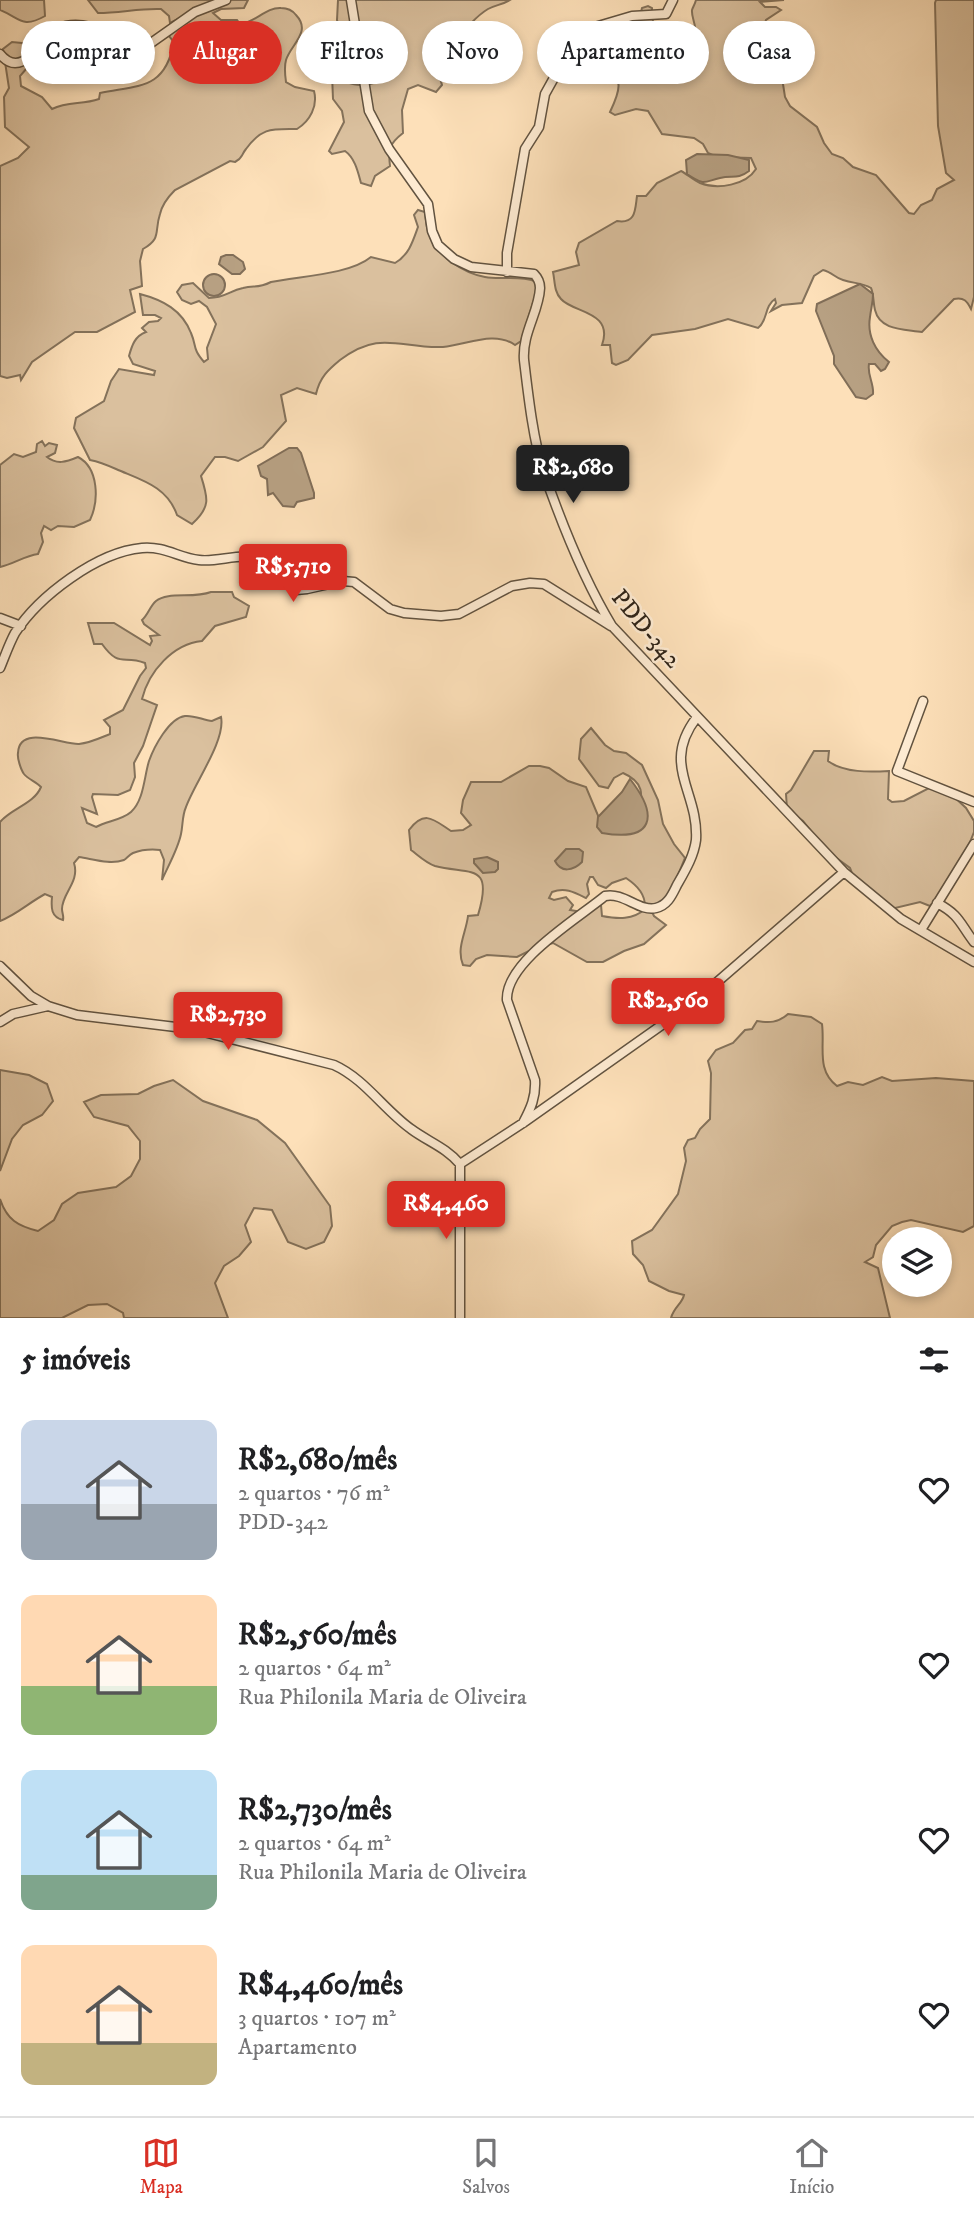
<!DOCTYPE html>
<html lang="pt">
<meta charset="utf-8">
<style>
:root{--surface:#fff;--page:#f6f6f6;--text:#202124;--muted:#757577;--line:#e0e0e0;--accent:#d93025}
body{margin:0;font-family:"IM FELL DW Pica",serif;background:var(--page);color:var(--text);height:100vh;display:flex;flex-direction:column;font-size:26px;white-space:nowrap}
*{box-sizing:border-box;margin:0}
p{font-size:23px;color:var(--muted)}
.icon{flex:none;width:38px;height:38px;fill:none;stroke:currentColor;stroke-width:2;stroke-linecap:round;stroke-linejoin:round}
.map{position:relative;height:1318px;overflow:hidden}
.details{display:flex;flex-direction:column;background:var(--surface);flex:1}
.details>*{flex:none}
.banner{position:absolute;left:21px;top:21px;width:933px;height:63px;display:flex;gap:14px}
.controls{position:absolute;left:882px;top:1227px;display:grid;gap:14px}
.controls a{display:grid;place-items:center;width:70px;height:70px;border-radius:50%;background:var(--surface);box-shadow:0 4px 10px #0003;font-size:35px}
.price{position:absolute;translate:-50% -60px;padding:0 16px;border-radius:7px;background:var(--accent);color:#fff;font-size:23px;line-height:46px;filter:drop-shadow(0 2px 4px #0008)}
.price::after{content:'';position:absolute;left:50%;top:42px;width:21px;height:16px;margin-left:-10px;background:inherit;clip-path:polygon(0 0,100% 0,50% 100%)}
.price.current{background:#222;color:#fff}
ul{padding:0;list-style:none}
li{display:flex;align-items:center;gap:21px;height:175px;padding:0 21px}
li span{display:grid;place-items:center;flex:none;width:196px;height:140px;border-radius:14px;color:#555}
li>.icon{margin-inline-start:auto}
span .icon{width:84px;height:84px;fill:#fffc;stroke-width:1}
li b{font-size:30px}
h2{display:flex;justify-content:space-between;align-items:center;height:84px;padding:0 21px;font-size:30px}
.pill{padding:0 24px;border-radius:32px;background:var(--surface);box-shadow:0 4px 10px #0003;font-size:24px;line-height:63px}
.pill.current{background:var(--accent);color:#fff}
.dock{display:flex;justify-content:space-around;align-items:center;height:98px;border-top:2px solid var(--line);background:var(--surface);font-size:19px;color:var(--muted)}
.dock a{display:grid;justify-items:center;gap:4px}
.dock .current{color:var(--accent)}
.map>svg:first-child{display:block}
</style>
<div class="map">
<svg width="974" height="1318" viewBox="0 0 974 1318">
<rect width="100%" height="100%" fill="#fde0b9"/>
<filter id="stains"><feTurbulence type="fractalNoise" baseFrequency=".00286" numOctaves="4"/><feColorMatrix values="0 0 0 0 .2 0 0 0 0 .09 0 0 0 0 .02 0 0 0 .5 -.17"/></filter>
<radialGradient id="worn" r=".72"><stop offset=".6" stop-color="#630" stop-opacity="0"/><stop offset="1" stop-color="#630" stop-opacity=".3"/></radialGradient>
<path fill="#dac09e" stroke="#84725b" stroke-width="2" fill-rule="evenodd" d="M0 0H44L45 16C22 29 20 18 0 10Z
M88 0H248L244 8 221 9 213 13 221 20H237L240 24C255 23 266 7 281 8 287 8 293 11 296 15 312 32 291 44 286 60 284 67 285 75 286 82L295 87 314 91C318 106 310 121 297 129 272 129 262 127 246 149 241 155 243 158 235 162L230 161 175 190C169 196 162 205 160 214 154 232 162 238 143 249L140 261 142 286 130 290 135 312 97 332H75L32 362 21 380 20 375 7 378 0 376V166L18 158 29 147 5 127 4 97 9 88 3 49 12 42 22 43 31 48 27 68 20 76 21 86 42 97 52 109C68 101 82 105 99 99L100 93C139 85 165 90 174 42L168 35 180 18 170 23 169 16 161 9C140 8 120 13 98 13Z
M338 0H510C502 5 495 5 488 9 478 15 463 30 459 40L445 36 430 46C427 67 438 69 442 85L436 92 418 85 408 89 402 110 403 133C389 144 388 149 390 166L375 176 371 186 361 183C358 172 355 158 345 151L332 154 329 151 344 122 342 111 333 99 332 74 335 73C346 85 361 88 377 82L379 74 371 68 370 78 361 79 352 67 337 20Z
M696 0H784L760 2 765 7H776L781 10 766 20 762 33 771 44V53L783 84 785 97 790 106 817 127 824 143 832 154 843 158 853 167 876 175 909 213 914 214 921 205 932 200 937 189 954 180 946 173 938 126 935 3 936 0H974V297L971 309C967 301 964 297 954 299L922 332C905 329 880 331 875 310 873 302 874 295 871 288 861 282 854 284 843 280 835 278 832 272 823 270L814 276 802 303 782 305 771 311 776 303 775 299C764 306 768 321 758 328L728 319 695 329 652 335 628 360 616 365 612 363 610 345H602C614 311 573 313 561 299 554 292 555 281 553 272L579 265 576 252 579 243 617 221C636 224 635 210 637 196H646L657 183 681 171C687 174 693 180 700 183 718 190 746 185 756 169L751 158 717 157 708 153 703 144 694 138 662 134 648 111 636 109 615 115 610 112C631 68 607 84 605 56 605 48 610 36 612 28L614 25 632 19 638 24 642 8 648 6 652 8C651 29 661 46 683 41 687 40 691 40 693 37 699 28 691 19 692 10 693 7 695 4 696 0Z
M418 210 425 212C426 219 426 228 429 234 437 256 463 273 485 277 501 280 519 275 535 281L537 290 521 341 515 345C494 330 467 345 443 347 400 349 381 329 340 360 328 370 320 377 316 394L297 388 281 395 286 421 263 447 238 461 225 457H215L201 476C208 498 211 507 192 524L177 515C167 486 141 480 116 469 107 465 100 462 90 460L74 428 76 418 104 401 111 381 119 369 154 375 155 371 133 364 129 356C132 345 135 336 146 332L142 328 149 322 158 321 161 318 155 315H143L140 294C163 300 182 310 191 333 197 347 192 348 204 362L208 359 207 348 216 324 207 307 199 301 191 304 182 300 177 292 182 285 193 283 209 298C225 298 229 291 243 288 255 285 257 289 271 282 299 276 349 275 371 257L395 263C409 255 413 241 418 227L414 215Z
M42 441 45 446 49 443 57 445 55 453 47 457C57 465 66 462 78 457 99 468 99 501 90 520L74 527 58 526 51 530 44 526 41 533 43 542 38 554C24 556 14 564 0 567V465L14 454 23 457 36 452 37 444Z
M211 592H232L234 597 249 606 246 617 215 626 202 641C173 644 149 671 142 699L157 705 143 746 134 763 135 777 130 790 118 795 93 794 92 797 97 814 82 808 87 823 96 827C107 821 122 820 131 812 144 800 144 777 149 761 154 747 169 718 185 716 194 715 203 720 212 721L221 717C226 740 194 784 186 807 182 816 183 825 181 834 178 849 168 866 162 880L164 860 160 850C151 849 141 850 133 853 129 855 127 858 124 860 110 865 93 859 79 857L74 863C80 882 62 893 62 909 62 913 64 916 63 920 51 917 51 908 52 897L45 894C30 902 16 915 0 921V822C12 808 34 804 41 787 36 782 28 779 24 774 21 770 17 758 18 753 19 724 64 745 79 744 90 743 100 738 110 734V727L104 720 123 710 140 676 146 668 145 663C123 654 120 669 102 644H94L88 623H114L150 645 152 641 150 636 159 635 144 624 142 620C148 615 150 606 156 601 168 591 193 599 211 592Z
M591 728 605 745 614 751 626 753 642 765 658 800 663 824 674 844 685 858 668 900 652 912 654 916 666 925 644 944 624 951 603 962H587L553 943 533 949 517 957 487 955 476 959 470 966 463 965C456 948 466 933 468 916L478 915C494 862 470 875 435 866 426 863 419 856 411 850L409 830C425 809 434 820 451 831L463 830 471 825 461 813 463 800 471 782H501L529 766H540L549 768 568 781 586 787 602 825 639 814C643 794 644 782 623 773L614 778 608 788 599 786 579 759 581 739ZM590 877H593L598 885 606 888 612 883 626 878C638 886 646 895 645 909 633 920 618 919 602 916L601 905 582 912 570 910 573 905 566 897 554 900 549 898 552 892C565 887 574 892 586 898L589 894 587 884Z
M814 751H829L828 761C844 773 870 772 889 771L888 799 892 802 904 801 929 788 952 795 966 808 974 821V832L955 880 930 906 920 902 891 909 857 886 850 868 827 851 803 821 787 809 786 794 791 790Z
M788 1014 811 1017 822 1024C825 1047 816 1070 837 1086L848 1082 863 1085 882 1077 892 1081 936 1078 974 1081V1226L963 1232 911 1220 902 1222 892 1226 876 1245 873 1257 865 1262 878 1268 890 1318H671C674 1307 682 1304 684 1295L669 1291 649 1281 643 1265 633 1254 632 1241 652 1230 678 1194 686 1161 684 1148 688 1140 695 1138 700 1129 710 1119 711 1073 708 1061 716 1050 733 1043 745 1030 752 1029 757 1021C769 1023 778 1023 788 1014Z
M0 1070 29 1075 47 1084 53 1101 42 1115 23 1125 12 1139 0 1171Z
M173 1080 203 1101 257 1120 285 1143 330 1206 332 1226 324 1242 306 1249 288 1242 272 1210 254 1208 245 1225 251 1242 239 1256 224 1266 215 1283 228 1318H124L123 1313 107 1304 88 1305 62 1318H0V1199C7 1220 18 1226 38 1231L54 1220 62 1204 78 1193 116 1187 131 1176 140 1159V1141L128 1126 94 1117 84 1102 101 1095 138 1094 154 1086Z"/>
<path fill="#b7a082" stroke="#816e58" stroke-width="2" d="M697 154 728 155 749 160V171C737 180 733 175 720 178 703 182 705 186 687 174L686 160Z
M226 255H233L243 262 245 269 240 274H232L219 264 221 257Z
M203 285a11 11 0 1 1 22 0a11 11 0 1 1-22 0Z
M860 284 873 294C873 303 871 308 870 317 867 335 875 351 889 362L885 369 881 371 875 364H869C867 375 874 383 873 394L866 399 856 397 834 364V356L816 311 817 304Z
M289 448H297L301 453 314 493V498L297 502 294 507 283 506 273 493 268 495 267 479 261 476 258 466Z
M630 779C659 816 654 842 602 833L597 827 598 817 622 792Z
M566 849H579L583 852 582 862C573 871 561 873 555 861Z
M487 857 498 862V869L495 872 483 873 474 863V859Z"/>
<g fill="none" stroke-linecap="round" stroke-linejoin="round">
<g stroke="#625340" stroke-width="11">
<path id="minor" d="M351 0 369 111 389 149 428 204 432 231 438 245 454 259 471 267 534 274C538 278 540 282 540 288 539 312 522 333 524 360 528 393 533 439 543 470 561 522 584 580 612 626L844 872 901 919 974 962
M0 54C24 84 46 30 66 26 99 19 123 51 151 43L195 12 226 0
M507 272V253L525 149 539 127 545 94 555 76 571 57 588 29 632 16 666 14 673 0
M0 618 21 626
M0 668C5 656 9 644 15 633 39 596 97 552 142 548 165 546 179 558 199 560 219 563 245 550 263 561 275 569 284 582 296 590L307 589 343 581 354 582 390 609 404 613 441 616 459 614 512 586 530 583 544 584 611 626
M923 701 897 771 974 802
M937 903C960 915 960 924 974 942
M921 930 974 844
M0 966 31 996 48 1006 77 1015 192 1029 334 1065C365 1079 384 1110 411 1129 427 1141 447 1148 460 1164
M0 1022 13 1014 48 1006
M523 1123C531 1108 536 1097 535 1080L507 1000C505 962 577 919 605 896 624 892 639 912 656 908 668 905 672 895 677 885 685 871 694 856 696 840 699 791 660 765 697 717
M460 1164 523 1123 693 1003 844 872
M460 1164V1318"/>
</g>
<use href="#minor" stroke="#feebd2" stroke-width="8"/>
</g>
<g text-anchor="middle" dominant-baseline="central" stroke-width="5" stroke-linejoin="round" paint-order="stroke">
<g font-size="24" fill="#2f2418" stroke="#feebd2">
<text transform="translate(646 629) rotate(50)">PDD-342</text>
</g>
</g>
<rect width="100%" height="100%" filter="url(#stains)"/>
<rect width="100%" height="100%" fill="url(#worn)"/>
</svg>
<div class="controls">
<a><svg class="icon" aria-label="layers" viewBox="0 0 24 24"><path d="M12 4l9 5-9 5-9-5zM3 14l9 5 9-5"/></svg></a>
</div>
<b class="price current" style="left:573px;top:505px">R$2,680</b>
<b class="price" style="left:293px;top:604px">R$5,710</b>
<b class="price" style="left:668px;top:1038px">R$2,560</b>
<b class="price" style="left:228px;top:1052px">R$2,730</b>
<b class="price" style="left:446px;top:1241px">R$4,460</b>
<div class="banner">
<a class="pill">Comprar</a>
<a class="pill current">Alugar</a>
<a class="pill">Filtros</a>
<a class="pill">Novo</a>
<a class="pill">Apartamento</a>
<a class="pill">Casa</a>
</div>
</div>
<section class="details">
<h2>5 imóveis<svg class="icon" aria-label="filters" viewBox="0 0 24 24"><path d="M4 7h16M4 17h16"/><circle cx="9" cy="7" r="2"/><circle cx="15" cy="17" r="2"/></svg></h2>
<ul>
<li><span style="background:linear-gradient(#c9d6e8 60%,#9aa5b1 0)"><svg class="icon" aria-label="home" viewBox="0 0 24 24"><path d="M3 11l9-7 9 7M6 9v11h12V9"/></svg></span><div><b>R$2,680/mês</b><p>2 quartos · 76 m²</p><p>PDD-342</p></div><svg class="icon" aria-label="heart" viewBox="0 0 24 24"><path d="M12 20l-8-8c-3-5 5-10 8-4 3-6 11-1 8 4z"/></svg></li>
<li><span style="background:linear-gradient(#ffd9b3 65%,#8fb573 0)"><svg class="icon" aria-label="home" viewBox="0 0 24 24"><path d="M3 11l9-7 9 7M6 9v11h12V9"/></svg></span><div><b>R$2,560/mês</b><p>2 quartos · 64 m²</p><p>Rua Philonila Maria de Oliveira</p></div><svg class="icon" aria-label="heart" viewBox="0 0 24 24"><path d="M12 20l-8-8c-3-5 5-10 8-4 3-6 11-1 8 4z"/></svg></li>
<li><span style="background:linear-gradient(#bfe0f5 75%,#7fa58c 0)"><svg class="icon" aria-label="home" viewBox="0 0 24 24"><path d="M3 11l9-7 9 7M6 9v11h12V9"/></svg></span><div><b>R$2,730/mês</b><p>2 quartos · 64 m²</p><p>Rua Philonila Maria de Oliveira</p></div><svg class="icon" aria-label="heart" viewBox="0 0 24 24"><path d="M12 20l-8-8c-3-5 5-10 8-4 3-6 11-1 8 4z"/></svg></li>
<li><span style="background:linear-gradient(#ffd9b3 70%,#c2b280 0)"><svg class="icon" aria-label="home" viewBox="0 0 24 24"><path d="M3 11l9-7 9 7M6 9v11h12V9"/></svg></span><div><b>R$4,460/mês</b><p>3 quartos · 107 m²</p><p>Apartamento</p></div><svg class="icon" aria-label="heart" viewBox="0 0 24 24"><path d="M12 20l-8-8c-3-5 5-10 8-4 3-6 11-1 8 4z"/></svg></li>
</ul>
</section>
<nav class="dock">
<a class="current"><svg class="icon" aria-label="map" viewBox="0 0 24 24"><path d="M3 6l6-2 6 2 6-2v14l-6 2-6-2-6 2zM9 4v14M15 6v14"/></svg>Mapa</a>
<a><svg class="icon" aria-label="saved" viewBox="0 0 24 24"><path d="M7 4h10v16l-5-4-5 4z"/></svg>Salvos</a>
<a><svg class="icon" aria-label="home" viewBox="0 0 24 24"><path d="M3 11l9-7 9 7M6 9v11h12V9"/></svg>Início</a>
</nav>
